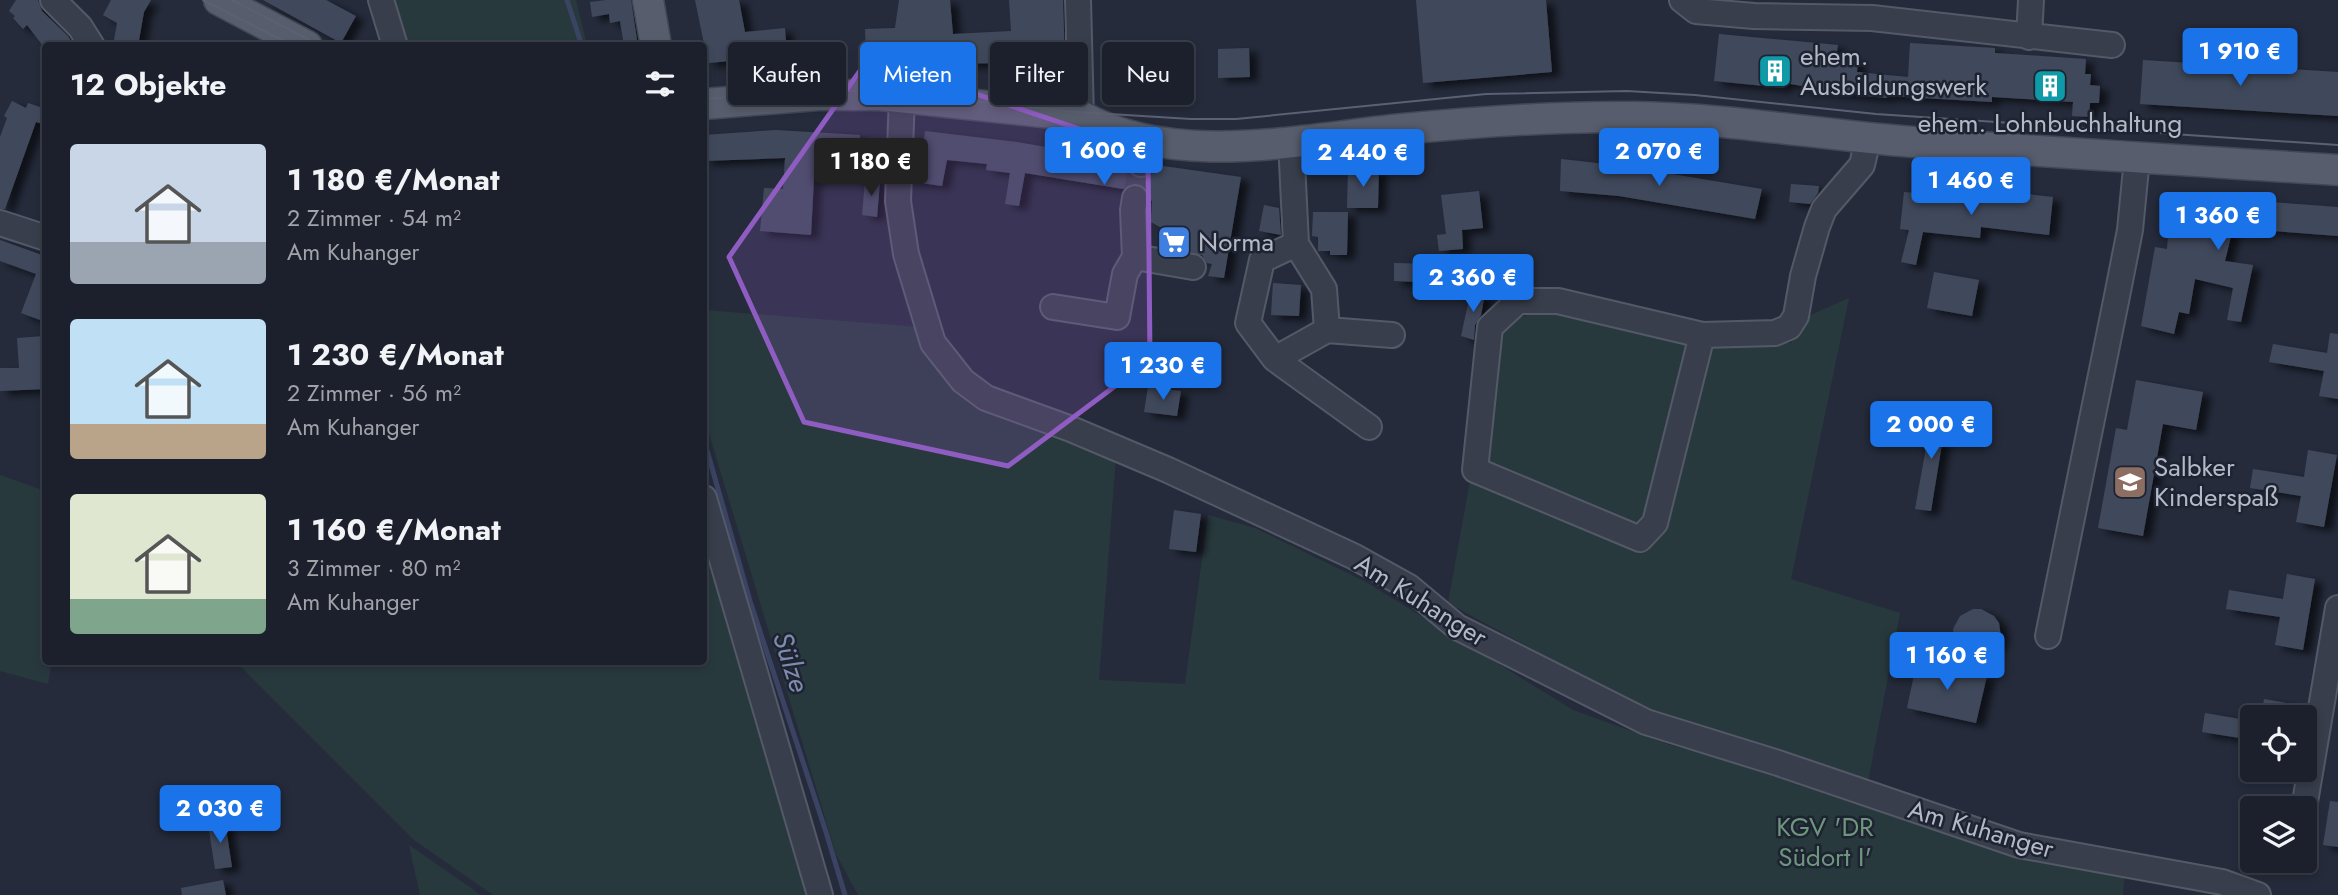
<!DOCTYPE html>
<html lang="de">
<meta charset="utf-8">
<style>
:root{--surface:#1c202c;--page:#292d38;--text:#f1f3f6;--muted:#a0a3a9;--line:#3a3e48;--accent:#1a73e8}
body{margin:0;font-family:Jost,sans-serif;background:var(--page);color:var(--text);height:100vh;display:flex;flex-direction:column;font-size:26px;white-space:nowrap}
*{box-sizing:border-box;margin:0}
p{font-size:23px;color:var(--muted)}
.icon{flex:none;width:38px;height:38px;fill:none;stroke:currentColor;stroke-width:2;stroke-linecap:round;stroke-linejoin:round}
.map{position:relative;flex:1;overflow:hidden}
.details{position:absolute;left:42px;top:42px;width:665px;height:623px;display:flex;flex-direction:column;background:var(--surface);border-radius:7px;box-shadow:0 4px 10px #0003,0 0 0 2px var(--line)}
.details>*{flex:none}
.hud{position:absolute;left:728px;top:42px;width:665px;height:63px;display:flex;gap:14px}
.fabs{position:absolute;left:2240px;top:705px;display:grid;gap:14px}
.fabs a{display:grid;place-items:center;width:77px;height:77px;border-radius:7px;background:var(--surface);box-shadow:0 4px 10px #0003,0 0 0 2px var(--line);font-size:35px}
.price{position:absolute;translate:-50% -60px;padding:0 16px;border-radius:7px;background:var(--accent);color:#fff;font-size:23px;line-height:46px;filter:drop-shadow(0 2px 4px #0008)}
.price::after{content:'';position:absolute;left:50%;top:42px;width:21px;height:16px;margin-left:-10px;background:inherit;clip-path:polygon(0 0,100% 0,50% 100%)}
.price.selected{background:#222;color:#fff}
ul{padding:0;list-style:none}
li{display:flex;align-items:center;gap:21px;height:175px;padding:0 28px}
li span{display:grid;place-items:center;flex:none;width:196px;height:140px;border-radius:7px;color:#555}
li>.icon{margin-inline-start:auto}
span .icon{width:84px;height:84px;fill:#fffc;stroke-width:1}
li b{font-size:30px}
h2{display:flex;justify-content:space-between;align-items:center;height:84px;padding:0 28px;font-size:30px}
.tag{padding:0 24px;border-radius:7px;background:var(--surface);box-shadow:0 4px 10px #0003,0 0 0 2px var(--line);font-size:24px;line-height:63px}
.tag.selected{background:var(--accent);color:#fff}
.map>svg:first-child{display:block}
</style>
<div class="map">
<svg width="2338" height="895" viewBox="0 0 2338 895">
<defs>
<filter id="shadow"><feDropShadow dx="8" dy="4.5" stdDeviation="3.5" flood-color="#0009"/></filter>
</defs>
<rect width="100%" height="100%" fill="#252b3b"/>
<path fill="#28393e" d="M391 0H576L587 45H405Z
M1849 298 1791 579 1900 613 1868 782 1642 709 1448 603 1498 325 1545 309 1679 341 1791 343 1804 318Z
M704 310 919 327 941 373 964 391 1116 457 1099 680 1185 684 1208 515 1255 528 1366 582 1573 710 1673 746 1778 769 2125 869 2123 895H858L836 854 704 417Z
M0 475 45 491 46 662H52L48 684 0 671Z
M704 548 776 779 810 895H493L414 840 236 662H704Z
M409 845 481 895H420Z"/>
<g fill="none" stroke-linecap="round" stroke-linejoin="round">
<path stroke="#3a4462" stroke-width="5" d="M567 0 582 46
M704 440 750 601 826 832 845 895"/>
</g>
<path fill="#41495b" filter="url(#shadow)" d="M16 0H38L42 11 68 36 74 46H43L27 25 23 29 13 18 15 16 9 11Z
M111 0H151L144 12 138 46H113L117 23 103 15Z
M263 0H326L356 16 341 43Z
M606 0H631L638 46H624L620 21 610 23 609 14 592 17 590 2Z
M695 0H739L745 32 785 28 787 56 708 63Z
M899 0H950L953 34 1011 31 1009 0H1063L1065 61 1015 58V63L930 64V53H866L865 29 895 28Z
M1416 0H1546L1552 72 1423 83Z
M1719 34 1838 45 1836 58 1858 60 1857 72 1908 77 1910 43 1995 48V53L2086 59 2085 74H2091L2090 85 2100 86 2099 103H2090L2089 117 2072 116 2073 102 1992 97V102L1887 96V98L1802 90V86L1785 83 1784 88 1714 81Z
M1135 45V53H1151L1152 81 1120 82V70H1112V46Z
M1249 48 1250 77 1218 78V49Z
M2143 60 2338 72V116L2140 104Z
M12 101 26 108 28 103 46 109V125L36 122 5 209H0V137L7 118 4 116Z
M776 130 860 135 858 163 815 160 811 235 760 231 764 188 783 189 785 158 704 161V135Z
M925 131 1017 142 1126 161 1127 169 1131 175 1139 179 1152 174 1156 165 1241 177 1224 278 1208 276 1212 264 1207 263 1202 255 1162 247 1165 230 1151 222 1152 201 1150 200 1149 193 1145 187 1138 184H1130L1123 189 1025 173 1019 206 1005 204 1010 173 986 170 987 164 947 160 942 186 914 182 915 148 923 149Z
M1561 159 1624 166 1762 189 1755 219 1619 196 1560 191Z
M1348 169H1379L1378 208H1347Z
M865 180 880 181 877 217 862 215Z
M1791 184 1819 186 1818 193 1810 204 1789 202Z
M1479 191 1483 228 1462 230 1463 249 1439 251 1437 235 1446 234 1441 195Z
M1904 192 2007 201 2008 192 2053 197 2049 235 1981 227 1980 238 1923 232 1916 265 1901 262 1909 230 1900 229Z
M2171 200 2243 205V200L2338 207V236L2233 228 2225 261 2253 265 2241 322 2227 320 2233 288 2195 279 2189 314 2179 312 2174 334 2141 326 2155 247 2167 249Z
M1264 205 1279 208 1281 235 1259 231Z
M1313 212H1348L1347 255H1330V251H1318V237L1312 236Z
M0 240 42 255 46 252V305L40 320 21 313 36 274 0 261Z
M1394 263 1432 264 1488 279 1487 285 1394 281Z
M1934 272 1979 280 1972 316 1927 308Z
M1273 283 1301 285 1299 316 1271 315Z
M1471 290 1485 294 1481 315 1475 325 1474 340 1461 336Z
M2330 333 2338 334V399L2319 396 2324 371 2269 362 2273 344 2327 353Z
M44 336 46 389 0 391V368H19L17 338Z
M2136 380 2203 392 2196 430 2163 424 2143 536 2098 528 2116 428 2127 430Z
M1148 387 1181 391 1177 416 1144 412Z
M1933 409 1947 413 1931 511 1915 509Z
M2308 450 2337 455 2324 527 2296 522 2301 496 2250 488 2253 469 2304 477Z
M1174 510 1201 514 1196 552 1169 549Z
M2287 574 2315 579 2303 650 2275 645 2280 617 2226 609 2229 590 2283 599Z
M1973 609H1981L1994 616 1999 623 2001 637 1994 651 1971 668 1955 644 1953 629 1960 616Z
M1917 661 1987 676 1976 723 1907 708Z
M2264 699 2292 704 2290 718H2261Z
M2205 713 2252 721V740L2202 732Z
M2330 801 2338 802V847L2323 845Z
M225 821 232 867 215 869 208 824Z
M223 880 226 895H182L181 888Z"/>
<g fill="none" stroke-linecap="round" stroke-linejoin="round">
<path stroke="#3a4050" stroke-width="24" stroke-dasharray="24 12" stroke-linecap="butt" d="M1135 198 1141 164"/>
<g stroke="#545967" stroke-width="28">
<path id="minor" d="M53 0 80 27 92 46
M381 0 395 46
M1078 0 1081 116
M1682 0 1696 11 1754 16 1872 18 2112 45
M2029 37 2031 0
M902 96 898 201 906 254 933 343 963 381 986 398 1071 429 1168 470 1355 557 1409 587 1457 627 1646 722 1778 763 2019 845 2222 882 2258 895
M1141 164 1145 140
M1135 198 1133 210 1135 257 1193 267
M0 223 46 238
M1296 244 1262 260 1248 323 1275 359 1369 427
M1053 307 1117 317 1125 274 1135 257
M1327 330 1392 335
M1702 335 1655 523 1640 539 1475 470 1490 327 1518 301H1558L1702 335 1775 333 1789 327 1796 316 1803 276 1817 227 1824 209 1862 165 1868 139
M1275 359 1327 330 1324 289 1296 244 1291 141
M704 498 820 895
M2048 636 2117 296 2130 230 2137 158
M2304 808 2338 608"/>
</g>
<g stroke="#424755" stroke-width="33">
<path id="major" d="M219 0 307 46
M648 0 656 46
M704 104 818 95H880L1081 116C1171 167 1295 141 1393 130 1473 122 1554 116 1634 117 1727 118 1820 135 1913 142 2054 153 2196 161 2338 170"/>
</g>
<use href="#minor" stroke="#393e4c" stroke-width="24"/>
<use href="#major" stroke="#575d6c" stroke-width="30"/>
<path stroke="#5b6173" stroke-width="2" d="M203 0 294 46
M232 0 321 46
M704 99 818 91H881L1077 112 1191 119H1236L1486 94 1627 91 1695 95 1876 114 2338 145"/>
</g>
<path fill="#8f5dc2" fill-opacity="0.2" stroke="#8f5dc2" stroke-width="5" stroke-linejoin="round" d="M869 58 1148 152 1150 360 1008 466 804 422 729 257Z"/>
<defs>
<g id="building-square" transform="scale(1.75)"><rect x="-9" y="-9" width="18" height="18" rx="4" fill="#0f9aa8" stroke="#1e2331"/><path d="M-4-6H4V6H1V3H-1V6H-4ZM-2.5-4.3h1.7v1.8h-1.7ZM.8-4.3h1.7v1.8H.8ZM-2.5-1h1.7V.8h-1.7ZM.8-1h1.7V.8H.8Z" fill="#fff"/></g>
<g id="supermarket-square" transform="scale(1.75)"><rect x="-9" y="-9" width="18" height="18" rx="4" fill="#3f7fe0" stroke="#1e2331"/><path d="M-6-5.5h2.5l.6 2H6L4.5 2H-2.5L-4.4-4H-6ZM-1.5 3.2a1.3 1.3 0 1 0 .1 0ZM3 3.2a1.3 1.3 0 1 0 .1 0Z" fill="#fff"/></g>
<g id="school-square" transform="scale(1.75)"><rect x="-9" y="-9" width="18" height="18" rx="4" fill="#8d6e63" stroke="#1e2331"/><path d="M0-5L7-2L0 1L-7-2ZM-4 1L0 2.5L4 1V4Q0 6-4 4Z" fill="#fff"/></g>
</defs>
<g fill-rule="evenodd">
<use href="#building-square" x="1775" y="71"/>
<use href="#building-square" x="2050" y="86"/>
<use href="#supermarket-square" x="1174" y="242"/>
<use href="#school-square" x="2130" y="482"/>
</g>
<g text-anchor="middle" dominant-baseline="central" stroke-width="5" stroke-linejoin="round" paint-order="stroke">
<g font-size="26" fill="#b4b9c7" stroke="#1e2331" text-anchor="start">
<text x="1800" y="56">ehem.<tspan x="1800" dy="30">Ausbildungswerk</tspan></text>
<text x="2050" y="123" text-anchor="middle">ehem. Lohnbuchhaltung</text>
<text x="1198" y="242">Norma</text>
<text x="2154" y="467">Salbker<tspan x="2154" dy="30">Kinderspaß</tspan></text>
</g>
<g font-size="26" fill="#b4b9c7" stroke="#1e2331">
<text transform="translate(1421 600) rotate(32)">Am Kuhanger</text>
<text transform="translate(1981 829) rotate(16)">Am Kuhanger</text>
</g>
<g font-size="26" fill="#6d967d" stroke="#1e2331">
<text x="1825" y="827">KGV 'DR<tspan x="1825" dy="30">Südort I'</tspan></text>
</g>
<g font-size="28" font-style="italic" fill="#7e8bad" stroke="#1e2331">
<text transform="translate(791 662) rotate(72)">Sülze</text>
</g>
</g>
</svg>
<div class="fabs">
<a><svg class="icon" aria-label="locate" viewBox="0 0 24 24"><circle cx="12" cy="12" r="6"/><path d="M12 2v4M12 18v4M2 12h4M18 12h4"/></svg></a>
<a><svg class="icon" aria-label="layers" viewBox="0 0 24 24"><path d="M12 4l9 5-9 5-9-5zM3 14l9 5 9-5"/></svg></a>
</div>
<b class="price" style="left:2240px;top:88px">1 910 €</b>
<b class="price" style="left:1104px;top:187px">1 600 €</b>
<b class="price" style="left:1659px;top:188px">2 070 €</b>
<b class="price" style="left:1363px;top:189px">2 440 €</b>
<b class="price selected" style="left:871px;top:198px">1 180 €</b>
<b class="price" style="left:1971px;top:217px">1 460 €</b>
<b class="price" style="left:2218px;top:252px">1 360 €</b>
<b class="price" style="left:1473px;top:314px">2 360 €</b>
<b class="price" style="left:1163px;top:402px">1 230 €</b>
<b class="price" style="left:1931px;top:461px">2 000 €</b>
<b class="price" style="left:1947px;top:692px">1 160 €</b>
<b class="price" style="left:220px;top:845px">2 030 €</b>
<div class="hud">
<a class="tag">Kaufen</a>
<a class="tag selected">Mieten</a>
<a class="tag">Filter</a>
<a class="tag">Neu</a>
</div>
<section class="details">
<h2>12 Objekte<svg class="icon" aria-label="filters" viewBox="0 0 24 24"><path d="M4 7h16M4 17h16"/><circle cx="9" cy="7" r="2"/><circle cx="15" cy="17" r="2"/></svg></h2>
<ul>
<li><span style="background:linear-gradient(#c9d6e8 70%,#9aa5b1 0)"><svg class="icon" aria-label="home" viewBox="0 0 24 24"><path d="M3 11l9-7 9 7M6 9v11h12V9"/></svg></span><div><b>1 180 €/Monat</b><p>2 Zimmer · 54 m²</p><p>Am Kuhanger</p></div></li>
<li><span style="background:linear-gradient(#bfe0f5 75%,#b9a48a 0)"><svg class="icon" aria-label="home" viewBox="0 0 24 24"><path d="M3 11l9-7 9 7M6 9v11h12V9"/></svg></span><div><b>1 230 €/Monat</b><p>2 Zimmer · 56 m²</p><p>Am Kuhanger</p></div></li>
<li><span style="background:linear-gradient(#dfe7d0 75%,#7fa58c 0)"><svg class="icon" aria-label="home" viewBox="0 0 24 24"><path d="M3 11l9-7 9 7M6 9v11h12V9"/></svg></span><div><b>1 160 €/Monat</b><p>3 Zimmer · 80 m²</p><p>Am Kuhanger</p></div></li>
</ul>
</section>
</div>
